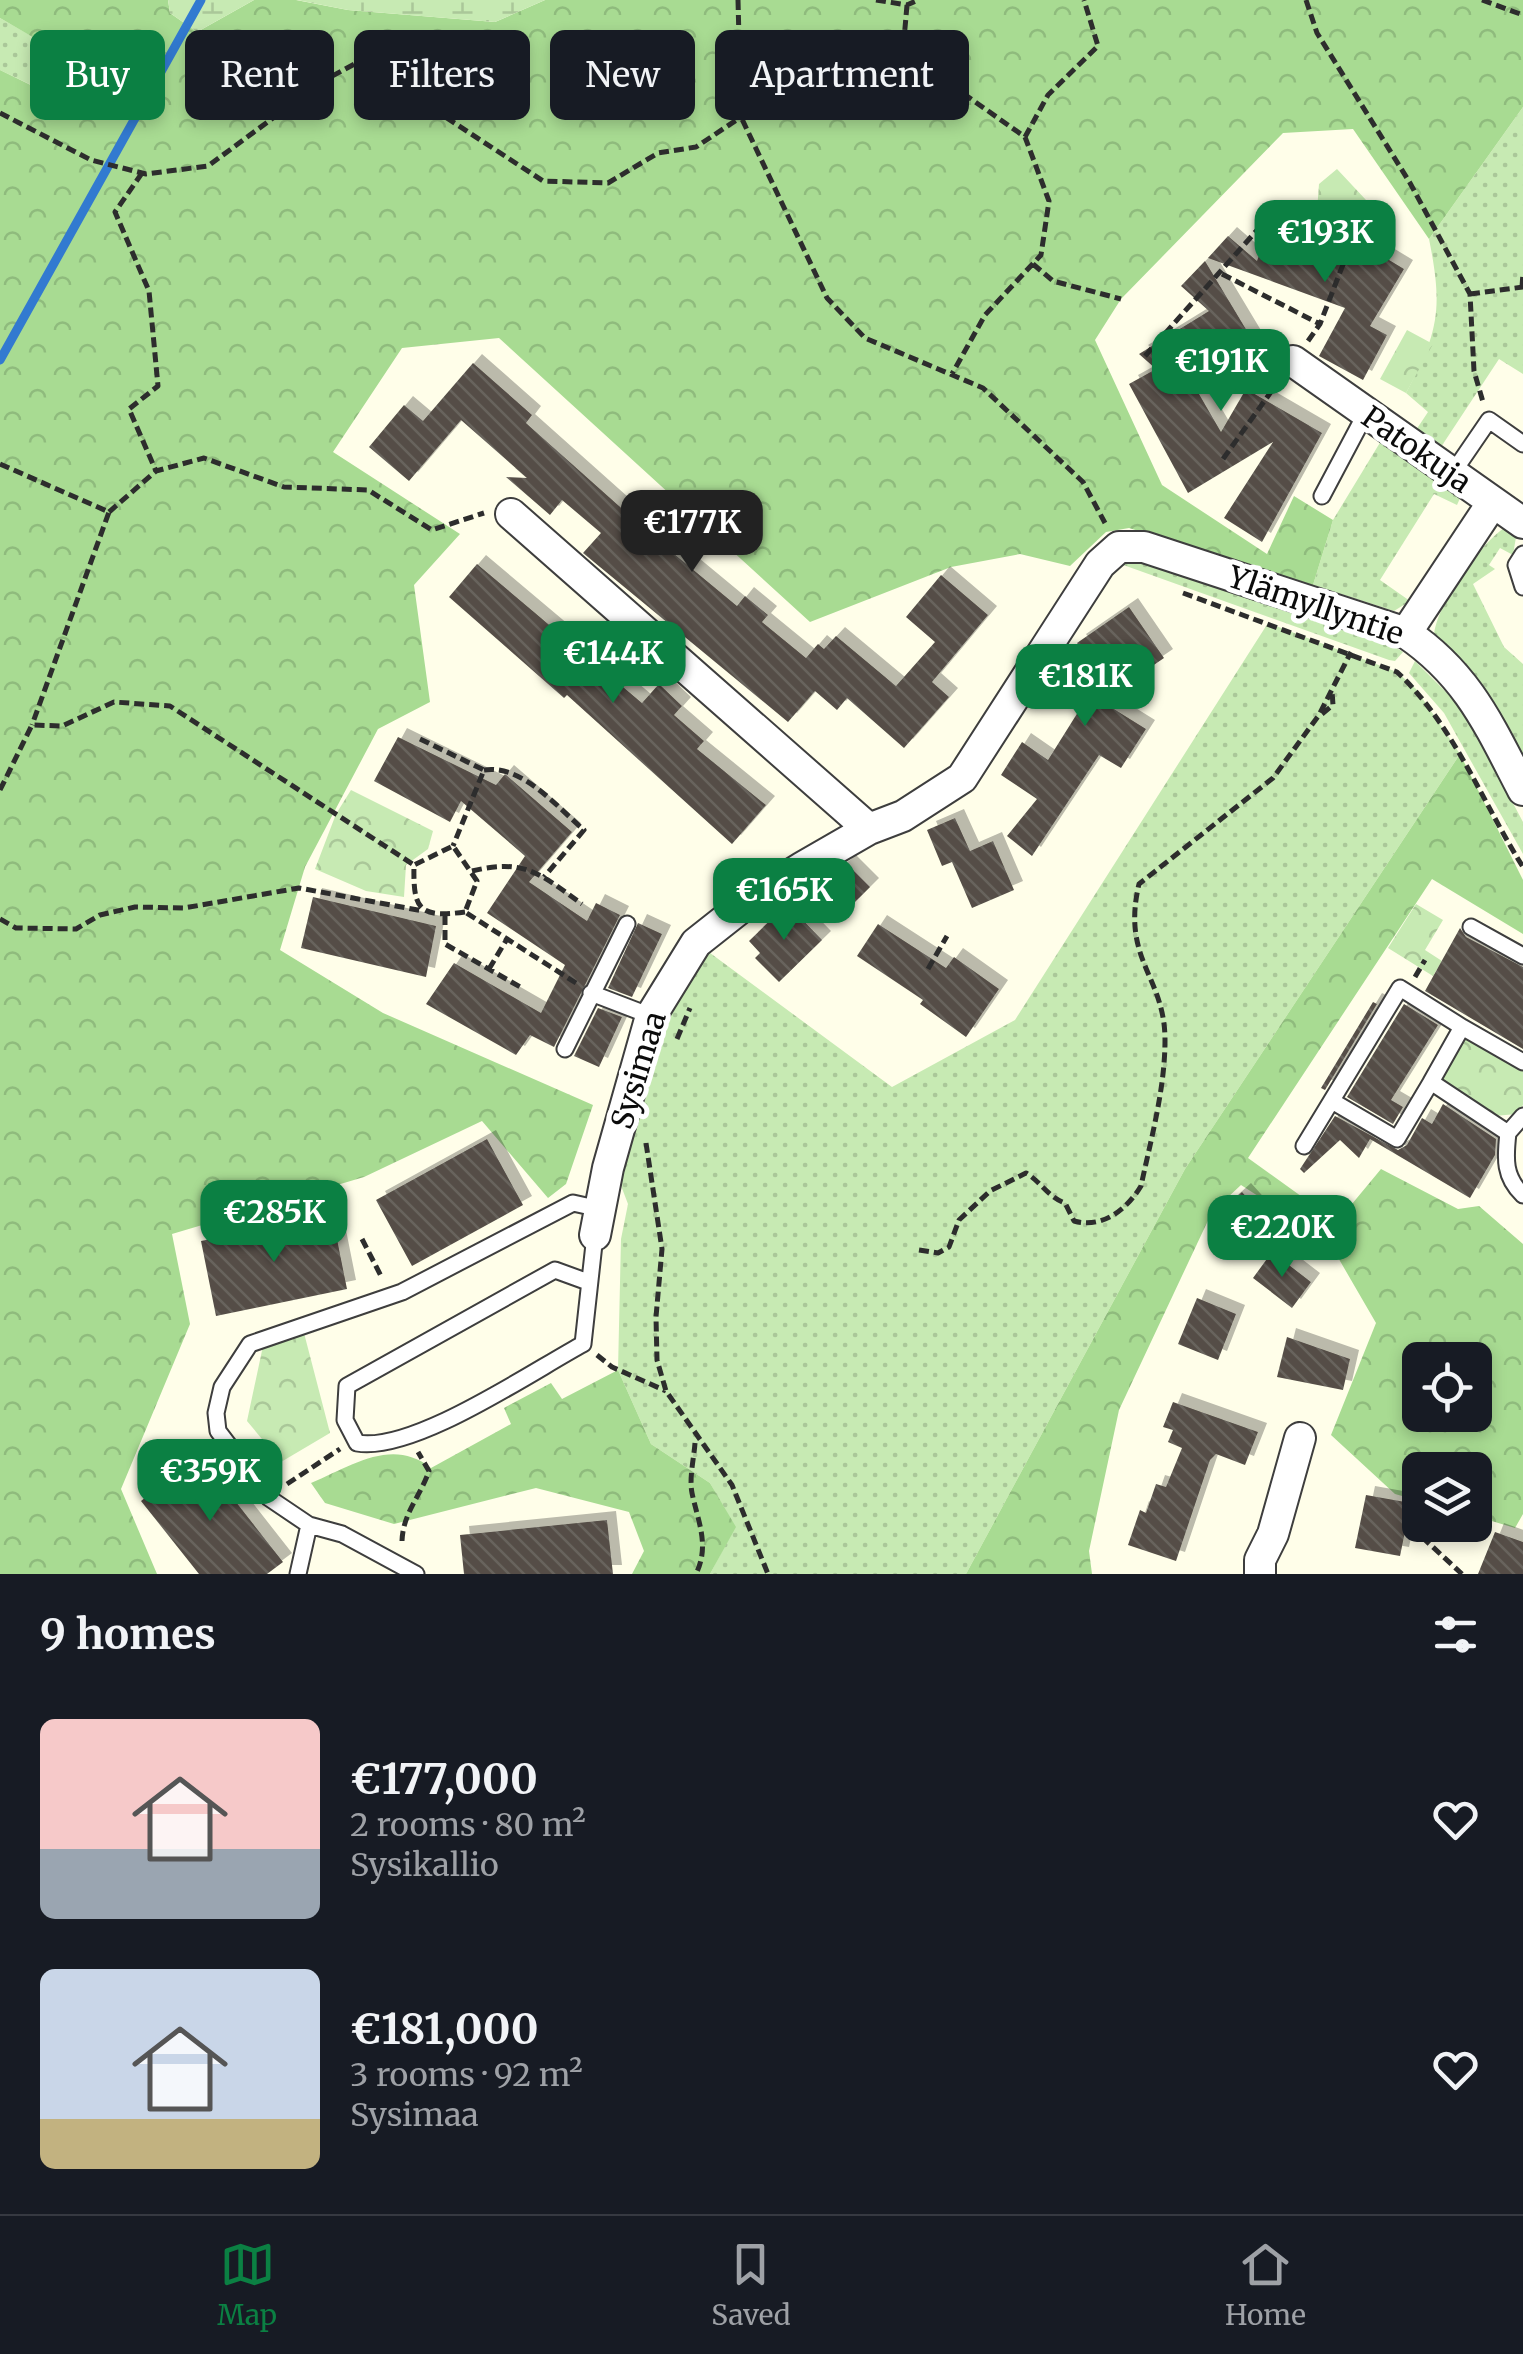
<!DOCTYPE html>
<meta charset="utf-8">
<style>
:root{--surface:#171b24;--page:#242831;--text:#f1f3f6;--muted:#9ea1a6;--line:#363941;--accent:#0b8043}
body{margin:0;font-family:Merriweather,serif;background:var(--page);color:var(--text);height:100vh;display:flex;flex-direction:column;font-size:38px;white-space:nowrap}
*{box-sizing:border-box;margin:0}
p{font-size:32px;color:var(--muted)}
.icon{flex:none;width:55px;height:55px;fill:none;stroke:currentColor;stroke-width:2;stroke-linecap:round;stroke-linejoin:round}
.map{position:relative;height:1574px;overflow:hidden}
.side{display:flex;flex-direction:column;background:var(--surface);flex:1}
.side>*{flex:none}
.top-card{position:absolute;left:30px;top:30px;width:1000px;height:90px;display:flex;gap:20px}
.controls{position:absolute;left:1402px;top:1342px;display:grid;gap:20px}
.controls a{display:grid;place-items:center;width:90px;height:90px;border-radius:15px;background:var(--surface);box-shadow:0 5px 15px #0003;font-size:50px}
.price{position:absolute;translate:-50% -85px;padding:0 22px;border-radius:20px;background:var(--accent);color:#fff;font-size:32px;line-height:65px;filter:drop-shadow(0 2px 5px #0008)}
.price::after{content:'';position:absolute;left:50%;top:60px;width:30px;height:22px;margin-left:-15px;background:inherit;clip-path:polygon(0 0,100% 0,50% 100%)}
.price.active{background:#222;color:#fff}
ul{padding:0;list-style:none}
li{display:flex;align-items:center;gap:30px;height:250px;padding:0 40px}
li span{display:grid;place-items:center;flex:none;width:280px;height:200px;border-radius:15px;color:#555}
li>.icon{margin-inline-start:auto}
span .icon{width:120px;height:120px;fill:#fffc;stroke-width:1}
li b{font-size:42px}
h2{display:flex;justify-content:space-between;align-items:center;height:120px;padding:0 40px;font-size:42px}
.pill{padding:0 35px;border-radius:15px;background:var(--surface);box-shadow:0 5px 15px #0003;font-size:35px;line-height:90px}
.pill.active{background:var(--accent);color:#fff}
.tabs{display:flex;justify-content:space-around;align-items:center;height:140px;border-top:2px solid var(--line);background:var(--surface);font-size:28px;color:var(--muted)}
.tabs a{display:grid;justify-items:center;gap:5px}
.tabs .active{color:var(--accent)}
.map>svg:first-child{display:block}
</style>
<div class="map">
<svg width="1523" height="1574" viewBox="0 0 1523 1574">
<defs>
<pattern id="grass-dots" width="8" height="8" patternUnits="userSpaceOnUse" patternTransform="scale(2.5)"><rect width="8" height="8" fill="#c7eab3"/><path d="M2 2h.1M6 6h.1" fill="none" stroke="#aac799" stroke-width="1.8" stroke-linecap="round"/></pattern>
<pattern id="forest-crowns" width="20" height="18" patternUnits="userSpaceOnUse" patternTransform="scale(2.5)"><rect width="20" height="18" fill="#a8db92"/><path d="M2 6a3 3 0 1 1 6 0M12 15a3 3 0 1 1 6 0" fill="none" stroke="#8fbb7d"/></pattern>
<pattern id="wetland-marsh" width="20" height="14" patternUnits="userSpaceOnUse" patternTransform="scale(2.5)"><rect width="20" height="14" fill="#c7eab3"/><path d="M1 5h8M5 5V1M11 12h8M15 12V8" fill="none" stroke="#aac799"/></pattern>
<pattern id="park-crowns" width="20" height="18" patternUnits="userSpaceOnUse" patternTransform="scale(2.5)"><rect width="20" height="18" fill="#c7eab3"/><path d="M2 6a3 3 0 1 1 6 0M12 15a3 3 0 1 1 6 0" fill="none" stroke="#aac799"/></pattern>
<pattern id="building-back-hatch" width="6" height="6" patternUnits="userSpaceOnUse" patternTransform="scale(2.5)"><rect width="6" height="6" fill="#544e47"/><path d="M-1 5l2 2M0 0l6 6M5-1l2 2" fill="none" stroke="#68635d"/></pattern>
<filter id="shadow"><feDropShadow dx="9" dy="-9" stdDeviation="0" flood-color="#0004"/></filter>
</defs>
<rect width="100%" height="100%" fill="#fffee9"/>
<path fill="url(#grass-dots)" d="M0 18 108 80 91 114 0 70Z
M1523 107V374L1499 359 1441 447 1414 433 1428 412 1406 393C1439 332 1443 308 1429 239Z
M1384 436 1461 496 1457 505 1434 494 1380 580 1410 601 1394 611 1313 585 1333 520Z
M1507 526 1517 531 1513 555 1500 548 1489 565 1495 569 1473 584 1504 647 1523 664V767L1434 637C1435 606 1481 542 1507 526Z
M1133 555 1382 639 1403 652 1395 661 1389 660 1115 562Z
M1268 623 1397 672 1416 689 1460 754 1185 1169 966 1574H710L735 1527 710 1483 651 1444 618 1370 621 1239 628 1204 615 1170 660 1019 706 950 892 1087 1015 1020Z
M1415 661 1458 704 1490 760 1523 822V854L1444 713 1409 673Z"/>
<path fill="url(#forest-crowns)" fill-rule="evenodd" d="M0 0H168L170 13 197 32 254 0H296L348 10 495 22 545 0H1523V107L1429 239 1353 129 1283 133 1121 299 1095 340 1162 485 1267 554 1294 496 1333 520 1313 585 1129 528 1106 532 1070 566 1020 554 951 567 810 622 499 338 402 348 333 452 460 534 414 585 430 702 378 729 305 867 280 950 383 1013 593 1105 566 1184 548 1198 482 1121 364 1177 172 1234 190 1324 121 1489 157 1574H0V70L90 114 108 81 0 18Z
M1460 754 1523 880V934L1432 879 1248 1158 1337 1222 1381 1169 1458 1209 1479 1206 1523 1244V1514L1515 1528 1475 1516V1470H1420V1501L1395 1494 1331 1435 1376 1323 1329 1242 1241 1185 1212 1212 1119 1410 1089 1551 1092 1574H966L1185 1169ZM1420 1360H1475V1415H1420Z
M618 1370 651 1444 710 1483 736 1527 710 1574H632L644 1551 629 1512 536 1488 394 1524 325 1503 311 1483C352 1466 392 1437 431 1468L511 1424 504 1408 551 1383 562 1399Z"/>
<path fill="url(#wetland-marsh)" d="M168 0H254L197 32 170 13Z
M297 0H545L495 22 348 10Z"/>
<path fill="url(#park-crowns)" d="M1337 169 1395 231 1380 240 1351 244 1317 211 1319 184Z
M1407 330 1433 344 1406 393 1380 379Z
M351 790 433 831 428 849 406 865 404 897 366 891 315 869 336 814Z
M1416 904 1443 920 1425 950 1442 961 1433 976 1388 948Z
M1466 1036 1523 1071V1105L1516 1114 1495 1116 1443 1083 1442 1071Z
M304 1333 330 1433 281 1462 247 1421 263 1346Z"/>
<g fill="none" stroke-linecap="round" stroke-linejoin="round">
<path stroke="#327ad0" stroke-width="9" d="M0 360 201 0"/>
</g>
<path fill="url(#building-back-hatch)" filter="url(#shadow)" d="M1273 216 1315 231 1314 236 1360 255 1366 246 1404 269 1370 326 1387 335 1363 380 1319 356 1345 308 1208 258 1228 236 1257 261Z
M1205 261 1256 346 1252 350 1244 342 1188 375 1221 432 1246 389 1322 433 1262 542 1224 518 1273 442 1188 493 1129 384 1156 369 1139 354 1209 311 1181 286Z
M473 363 532 415 526 423 656 539 737 606 745 596 768 615 762 622 806 658 818 644 824 649 836 636 896 686 935 642 906 617 941 575 988 615 932 682 949 697 904 748 847 698 837 710 815 691 788 722 583 553 601 533 562 500 550 515 506 477 527 478 461 420 409 481 369 447 404 405 423 421Z
M477 564 642 703 659 684 682 706 674 715 704 741 697 749 766 805 732 844 567 695 564 698 449 597Z
M1129 607 1164 658 1101 701 1146 729 1121 768 1099 755 1032 856 1007 836 1037 799 1001 775 1022 742 1048 760 1100 677 1077 643Z
M398 737 496 785 505 774 572 832 529 882 587 921 596 903 620 915 554 1047 530 1035 516 1055 426 1004 454 963 541 1013 565 965 487 913 525 856 461 801 450 822 374 781Z
M955 818 970 851 993 841 1014 890 972 908 952 862 942 866 927 830Z
M847 864 870 887 850 907 825 882Z
M313 897 436 926 426 977 301 948Z
M787 904 822 940 779 982 755 958 760 953 749 941Z
M638 923 662 934 632 997 608 988Z
M878 924 946 968 954 957 999 989 966 1037 920 1004 923 1000 857 956Z
M1460 928 1466 937 1523 967V1049L1425 991Z
M1373 1002 1377 1004 1325 1090 1321 1088Z
M1404 1004 1438 1025 1391 1100 1403 1107 1393 1124 1347 1097Z
M598 1008 622 1017 599 1067 574 1056Z
M1443 1104 1496 1139 1495 1155 1470 1198 1370 1139 1359 1158 1340 1140 1304 1173 1300 1169 1335 1116 1398 1150 1407 1145 1422 1118 1432 1124Z
M487 1139 523 1205 412 1266 376 1200Z
M1242 1192 1260 1212 1239 1230 1221 1211Z
M332 1214 347 1289 216 1316 201 1241Z
M1272 1252 1311 1282 1292 1308 1253 1278Z
M1197 1298 1236 1314 1218 1360 1178 1344Z
M1287 1337 1350 1359 1343 1390 1277 1377Z
M1173 1402 1258 1432 1245 1465 1216 1454 1210 1460 1176 1561 1128 1545 1140 1510 1146 1513 1156 1484 1166 1487 1182 1448 1168 1442 1173 1430 1163 1427Z
M199 1455 283 1562 267 1574H199L141 1501Z
M1366 1495 1411 1503 1400 1556 1355 1548Z
M607 1520 613 1574H464L460 1535Z
M1495 1532 1523 1542V1574H1478Z"/>
<g fill="none" stroke-linecap="round" stroke-linejoin="round">
<g stroke="#3e3e3e" stroke-width="19">
<path id="service" d="M1452 474 1489 420 1523 444
M1322 496 1366 413
M1523 554 1516 565 1523 587
M1044 649 1074 663
M1028 675 1056 690
M1471 927 1523 956
M591 993 651 1016
M565 1049 627 924
M1431 1082 1462 1027 1523 1062
M1332 1101 1397 1139 1431 1082 1508 1133C1505 1159 1504 1177 1523 1195
M1508 1133 1523 1116
M1304 1146 1400 988 1462 1027
M588 1282 555 1270 347 1386 345 1420 357 1443C413 1453 531 1372 583 1344L595 1235
M309 1525 342 1534 416 1574
M298 1574 309 1525 269 1498 218 1431 216 1413 222 1387 250 1344 402 1292 573 1203 600 1209"/>
</g>
<g stroke="#3e3e3e" stroke-width="34">
<path id="minor" d="M1293 361 1523 523
M511 514 869 829
M1406 633 1493 502
M595 1235 608 1168 651 1016 696 943 753 898 803 867 869 829 903 816 962 778 1100 564 1119 547H1144L1406 633C1468 675 1489 725 1523 790
M1260 1574V1560L1273 1534 1300 1438"/>
</g>
<path stroke="#2d2d2d" stroke-width="5" stroke-dasharray="10 5" stroke-linecap="butt" d="M738 0 741 117 827 298 865 338 983 388 1083 482 1105 523
M876 0 907 5 918 0
M1306 0 1317 33 1410 183 1470 294 1474 371 1483 402
M1482 0 1523 15
M907 5 903 51 1025 137 1049 201 1041 255 985 315 952 374
M0 113 91 160 146 174 208 166 323 81 360 61 543 181 608 183 658 153 696 147 741 117
M1025 137 1048 95 1098 46 1084 0
M142 173 115 212 149 291 158 386 129 409 156 471
M1033 264 1053 281 1121 299
M1222 274 1320 324
M1522 287 1523 273
M1470 294 1523 287
M1308 341 1320 324 1351 244
M1145 356 1259 228
M1223 459 1278 382
M0 464 109 512 32 725
M109 512 156 471 204 458 284 487 368 490 432 530 484 513
M1183 593 1397 672C1454 725 1482 802 1523 867
M1322 714 1333 705 1332 691
M420 739 484 770 453 846
M484 770C522 764 557 807 584 830L544 877
M0 790 32 725 62 726 114 702 170 706 414 865
M472 871C525 858 540 874 582 904
M465 912C419 918 413 910 414 865L453 846 477 881 465 912 576 983
M445 915V944L522 988
M0 919 16 928 76 929 100 915 135 907 184 908 299 888 423 911
M489 969 507 939
M928 969 947 936
M1415 977 1425 960
M677 1039 690 1008
M646 1143 662 1249 656 1317 657 1360 666 1391 732 1485 768 1574
M362 1239 381 1276
M919 1250 938 1253 949 1247 959 1220 990 1191 1026 1173C1041 1182 1048 1197 1065 1203L1074 1221C1103 1229 1127 1209 1141 1186 1151 1139 1165 1089 1165 1040 1165 976 1121 960 1139 884L1273 778 1319 715 1351 652
M597 1355 612 1367 666 1391
M695 1443C694 1458 689 1478 692 1493 698 1522 710 1545 696 1574
M287 1484 340 1449
M1422 1537 1462 1574
M402 1541C403 1513 420 1497 429 1471L418 1452"/>
<use href="#service" stroke="#fff" stroke-width="15"/>
<use href="#minor" stroke="#fff" stroke-width="30"/>
</g>
<g text-anchor="middle" dominant-baseline="central" stroke-width="10" stroke-linejoin="round" paint-order="stroke">
<g font-size="30" fill="#0b0b0b" stroke="#fff">
<text transform="translate(1417 449) rotate(35)">Patokuja</text>
<text transform="translate(1316 605) rotate(19)">Ylämyllyntie</text>
<text transform="translate(638 1070) rotate(-73)">Sysimaa</text>
</g>
</g>
</svg>
<div class="controls">
<a><svg class="icon" aria-label="locate" viewBox="0 0 24 24"><circle cx="12" cy="12" r="6"/><path d="M12 2v4M12 18v4M2 12h4M18 12h4"/></svg></a>
<a><svg class="icon" aria-label="layers" viewBox="0 0 24 24"><path d="M12 4l9 5-9 5-9-5zM3 14l9 5 9-5"/></svg></a>
</div>
<b class="price" style="left:1325px;top:285px">€193K</b>
<b class="price" style="left:1221px;top:414px">€191K</b>
<b class="price active" style="left:692px;top:575px">€177K</b>
<b class="price" style="left:613px;top:706px">€144K</b>
<b class="price" style="left:1085px;top:729px">€181K</b>
<b class="price" style="left:784px;top:943px">€165K</b>
<b class="price" style="left:274px;top:1265px">€285K</b>
<b class="price" style="left:1282px;top:1280px">€220K</b>
<b class="price" style="left:210px;top:1524px">€359K</b>
<div class="top-card">
<a class="pill active">Buy</a>
<a class="pill">Rent</a>
<a class="pill">Filters</a>
<a class="pill">New</a>
<a class="pill">Apartment</a>
</div>
</div>
<section class="side">
<h2>9 homes<svg class="icon" aria-label="filters" viewBox="0 0 24 24"><path d="M4 7h16M4 17h16"/><circle cx="9" cy="7" r="2"/><circle cx="15" cy="17" r="2"/></svg></h2>
<ul>
<li><span style="background:linear-gradient(#f6c9c9 65%,#9aa5b1 0)"><svg class="icon" aria-label="home" viewBox="0 0 24 24"><path d="M3 11l9-7 9 7M6 9v11h12V9"/></svg></span><div><b>€177,000</b><p>2 rooms · 80 m²</p><p>Sysikallio</p></div><svg class="icon" aria-label="heart" viewBox="0 0 24 24"><path d="M12 20l-8-8c-3-5 5-10 8-4 3-6 11-1 8 4z"/></svg></li>
<li><span style="background:linear-gradient(#c9d6e8 75%,#c2b280 0)"><svg class="icon" aria-label="home" viewBox="0 0 24 24"><path d="M3 11l9-7 9 7M6 9v11h12V9"/></svg></span><div><b>€181,000</b><p>3 rooms · 92 m²</p><p>Sysimaa</p></div><svg class="icon" aria-label="heart" viewBox="0 0 24 24"><path d="M12 20l-8-8c-3-5 5-10 8-4 3-6 11-1 8 4z"/></svg></li>
</ul>
</section>
<nav class="tabs">
<a class="active"><svg class="icon" aria-label="map" viewBox="0 0 24 24"><path d="M3 6l6-2 6 2 6-2v14l-6 2-6-2-6 2zM9 4v14M15 6v14"/></svg>Map</a>
<a><svg class="icon" aria-label="saved" viewBox="0 0 24 24"><path d="M7 4h10v16l-5-4-5 4z"/></svg>Saved</a>
<a><svg class="icon" aria-label="home" viewBox="0 0 24 24"><path d="M3 11l9-7 9 7M6 9v11h12V9"/></svg>Home</a>
</nav>
